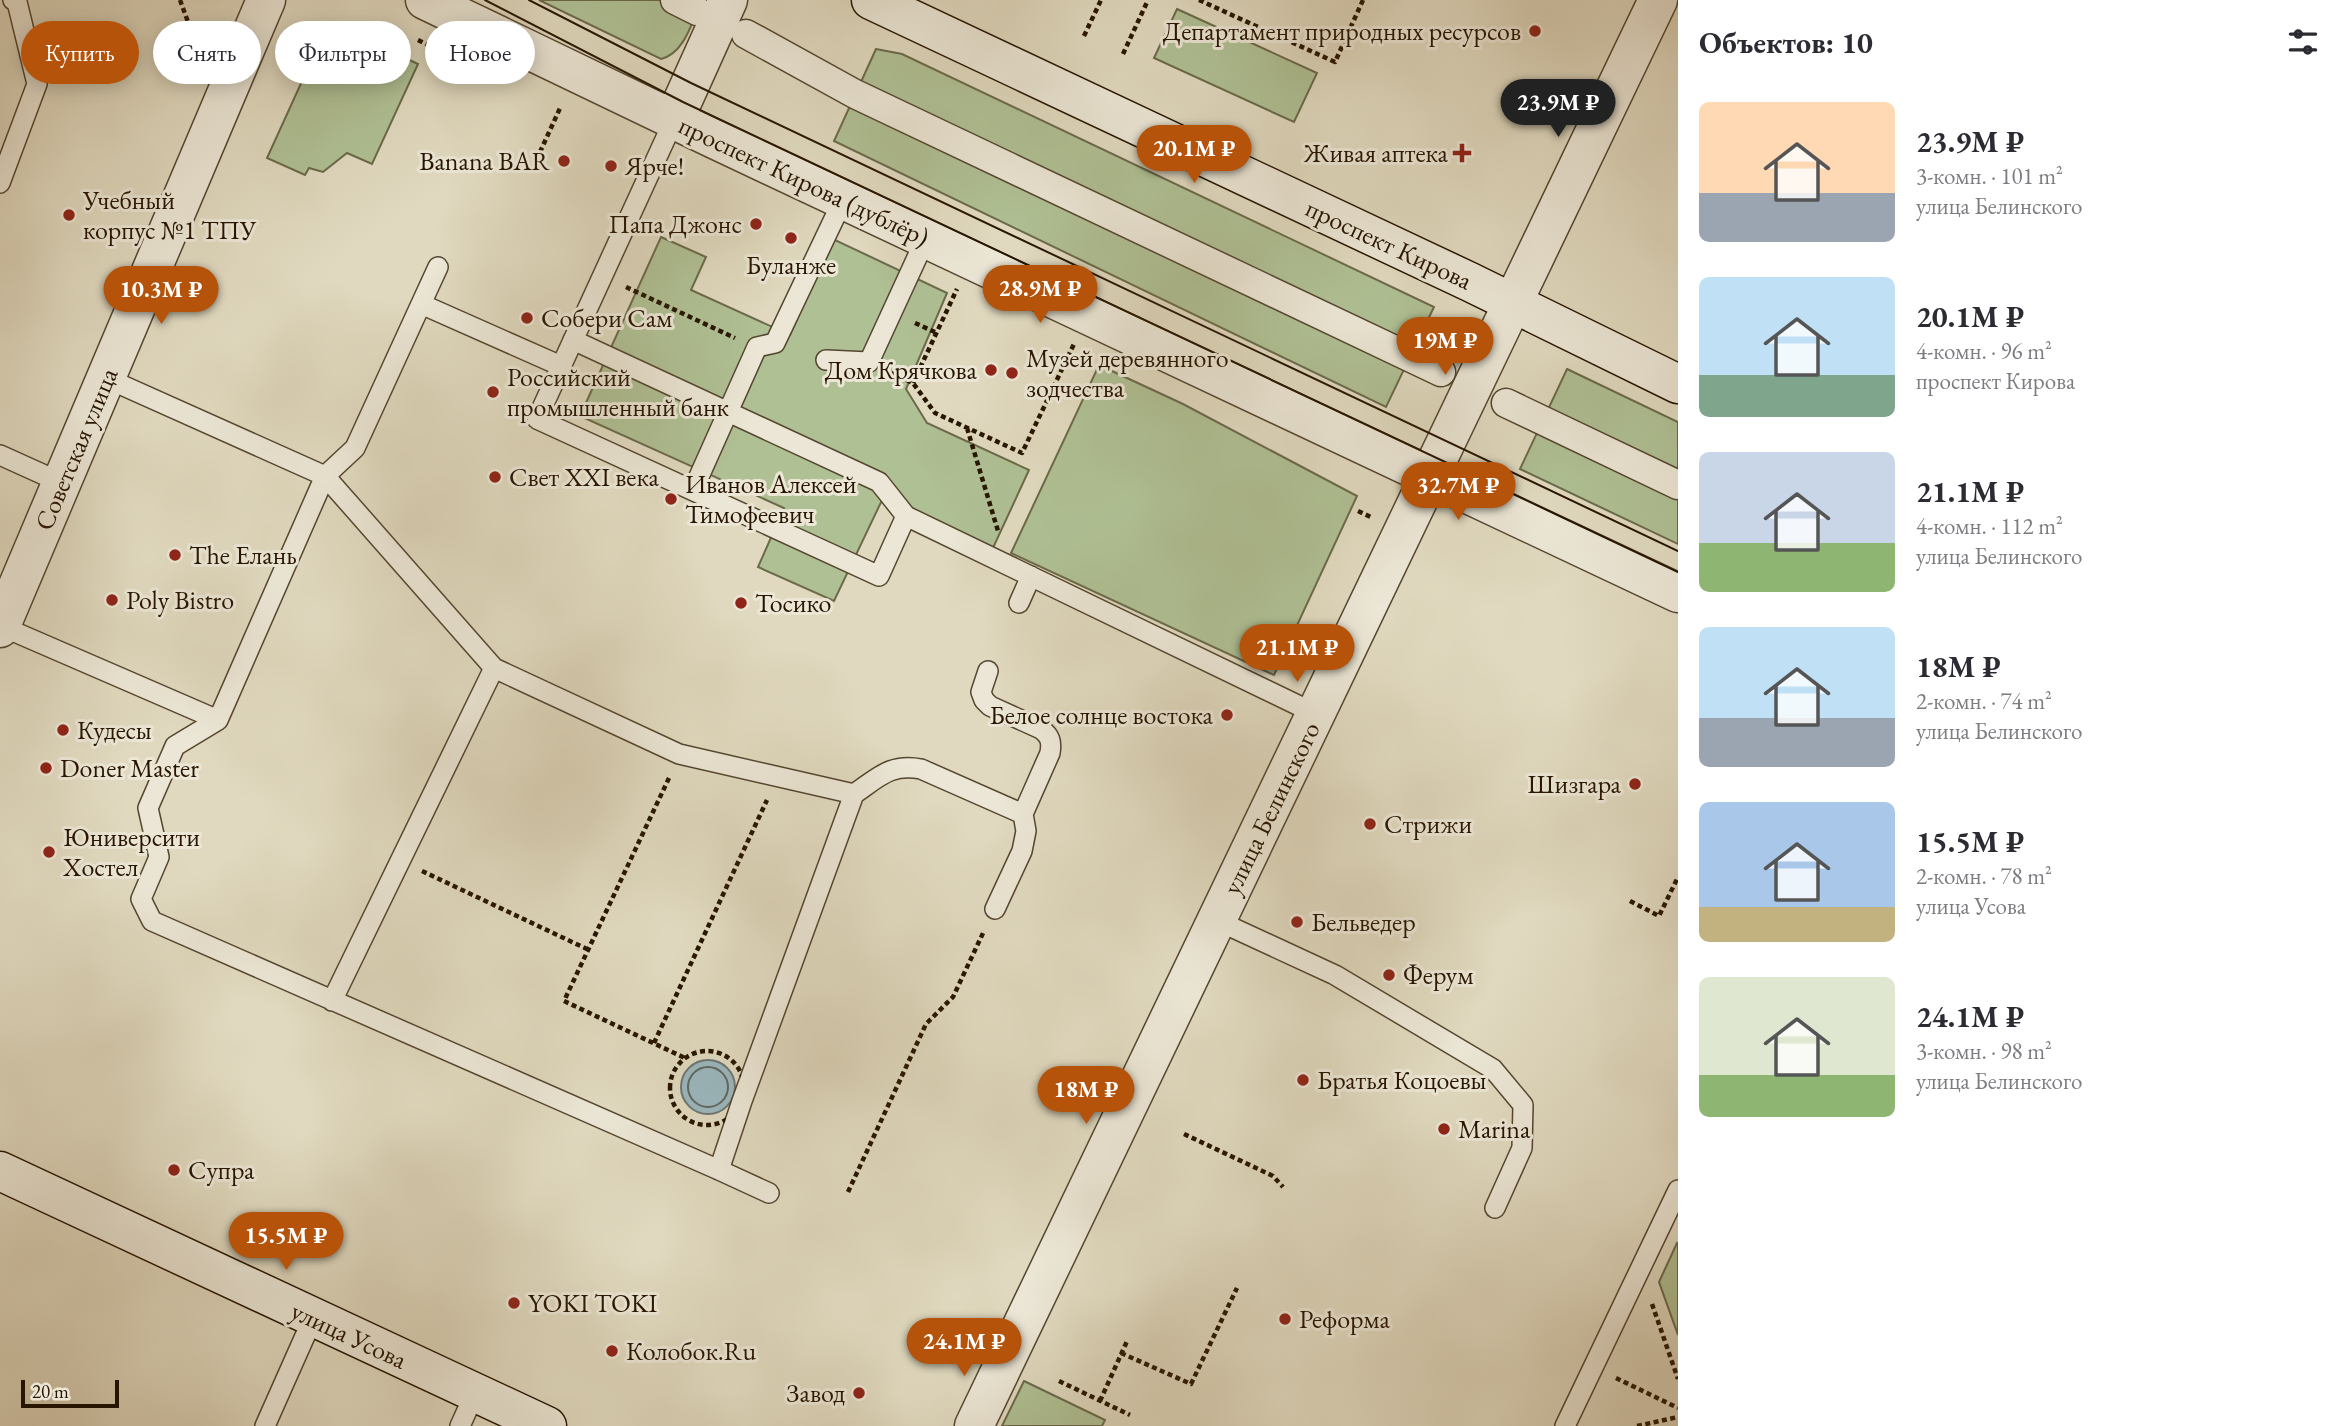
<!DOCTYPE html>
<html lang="ru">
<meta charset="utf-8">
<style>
:root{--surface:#fff;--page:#f7f7f7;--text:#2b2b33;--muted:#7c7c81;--accent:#b45309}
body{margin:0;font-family:"EB Garamond",serif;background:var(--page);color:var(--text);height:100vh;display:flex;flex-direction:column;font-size:26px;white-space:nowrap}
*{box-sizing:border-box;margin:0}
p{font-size:23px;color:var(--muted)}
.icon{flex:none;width:38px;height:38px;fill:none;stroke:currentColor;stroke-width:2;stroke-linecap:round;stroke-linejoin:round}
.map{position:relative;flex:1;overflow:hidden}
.panel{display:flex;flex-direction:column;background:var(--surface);width:665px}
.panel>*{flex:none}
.top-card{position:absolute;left:21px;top:21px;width:665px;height:63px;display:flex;gap:14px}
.scale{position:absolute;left:21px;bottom:18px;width:98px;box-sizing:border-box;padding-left:7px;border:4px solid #271500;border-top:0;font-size:19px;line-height:24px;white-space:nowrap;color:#271500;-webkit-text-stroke:5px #ebe6d5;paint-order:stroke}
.price{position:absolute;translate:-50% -60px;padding:0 16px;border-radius:24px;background:var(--accent);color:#fff;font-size:23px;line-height:46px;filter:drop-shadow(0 2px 4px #0008)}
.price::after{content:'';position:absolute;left:50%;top:42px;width:21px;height:16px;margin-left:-10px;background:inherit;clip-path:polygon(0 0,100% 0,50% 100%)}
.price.current{background:#222;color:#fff}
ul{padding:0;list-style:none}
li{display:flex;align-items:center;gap:21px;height:175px;padding:0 21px}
li span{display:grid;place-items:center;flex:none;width:196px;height:140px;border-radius:10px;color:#555}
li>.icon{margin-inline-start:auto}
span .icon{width:84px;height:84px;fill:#fffc;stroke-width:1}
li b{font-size:30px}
h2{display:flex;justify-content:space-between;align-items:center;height:84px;padding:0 21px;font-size:30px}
.tag{padding:0 24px;border-radius:32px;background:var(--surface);box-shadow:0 4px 18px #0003;font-size:24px;line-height:63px}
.tag.current{background:var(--accent);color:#fff}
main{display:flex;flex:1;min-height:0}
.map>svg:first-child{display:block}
</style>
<main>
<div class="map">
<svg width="1678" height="1426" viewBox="0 0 1678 1426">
<rect width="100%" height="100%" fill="#e0d9bf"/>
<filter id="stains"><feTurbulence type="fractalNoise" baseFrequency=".00286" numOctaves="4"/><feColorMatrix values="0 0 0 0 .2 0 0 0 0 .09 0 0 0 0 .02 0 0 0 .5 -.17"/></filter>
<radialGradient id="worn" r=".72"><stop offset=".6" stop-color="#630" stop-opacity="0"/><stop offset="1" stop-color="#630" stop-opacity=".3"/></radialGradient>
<path fill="#afc094" stroke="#6b6a4a" stroke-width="2" d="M539 0H702C692 21 685 53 661 59Z
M1177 9 1317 73 1294 122 1154 58Z
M342 28 418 64 372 164 347 153 323 172 309 168 305 175 267 158 323 35Z
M876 49 902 54 1434 307 1386 407 834 141Z
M661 237 706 257 691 290 790 335 833 239 947 293 906 389 927 423 1029 470 993 548 883 498 834 601 758 567 784 508 580 416Z
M1099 365 1183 404 1357 496 1274 675 1011 553Z
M1567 369 1678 422V544L1520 469Z
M1677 1243 1678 1244V1335L1659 1282Z
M1024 1381 1105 1420 1102 1426H1002Z"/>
<path fill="#9ab7be" stroke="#6c7672" stroke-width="2" d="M681 1087a27 27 0 1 1 54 0a27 27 0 1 1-54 0Z"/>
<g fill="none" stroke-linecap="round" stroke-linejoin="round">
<path stroke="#60665f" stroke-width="2" d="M688 1087a20 20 0 1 1 40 0a20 20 0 1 1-40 0Z"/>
<g stroke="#554630" stroke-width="22">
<path id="service" d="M674 120 537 419 879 576 906 516
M0 183 37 84 17 2 13 0
M421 304 438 267
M573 340 879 482 906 516 1316 714
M826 360 869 362 926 238
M106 378 325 476 355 448 421 304 561 366
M0 455 62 483
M693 490 757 347 775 343 843 200
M1019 603 1031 576
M1 626 218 720
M494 668 679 754 854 794C878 778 890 763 921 769L1023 814
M988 671 981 692 984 700 990 706 1041 729C1050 736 1052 741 1050 753L1023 814 1026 831 1022 851 995 909
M1216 920 1335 975 1493 1069 1523 1105 1522 1148 1495 1208
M332 1001 494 668 325 476 218 720 175 746 148 808 159 857 141 899 152 921 719 1170 769 1193
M719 1170 742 1101 854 794
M265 1426 313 1318
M460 1426 475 1393
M1565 1426 1678 1190"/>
</g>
<g stroke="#554630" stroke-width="31">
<path id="pedestrian" d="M675 0 697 11
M746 34 855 94 1441 372
M1506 403 1678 485"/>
</g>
<g stroke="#554630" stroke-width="41">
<path id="minor" d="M425 0 712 138 1678 593
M674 120 728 0"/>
</g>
<g stroke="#554630" stroke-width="41">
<path id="tertiary" d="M0 628 266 0
M974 1426 1658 0"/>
</g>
<g stroke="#271500" stroke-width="41">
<path id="secondary" d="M871 0 1470 282 1678 384
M0 1171 547 1426"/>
</g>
<path stroke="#271500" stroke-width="4.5" stroke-dasharray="5 3.5" stroke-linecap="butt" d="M180 0 195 41
M1199 0 1335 62 1363 0
M1084 36 1101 0
M418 40 430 46
M1123 54 1148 0
M540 152 561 106
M626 287 735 338
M915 323 937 333
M891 373 913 383 935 413 1022 453 1074 344
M913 383 957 289
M967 428 998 531
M1358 511 1373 518
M669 778 564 1001 685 1058
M422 871 589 950
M1630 901 1659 916 1678 877
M654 1043 767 800
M670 1088a37 37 0 1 1 74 0a37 37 0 1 1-74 0Z
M1184 1134 1273 1176 1283 1187
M848 1192 926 1024 953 997 984 931
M1652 1304 1678 1379
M1121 1353 1191 1384 1237 1288
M1616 1378 1678 1408
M1059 1381 1130 1415
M1100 1401 1128 1339
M1637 1426 1678 1417"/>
<use href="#service" stroke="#ebe6d5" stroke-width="19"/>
<use href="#pedestrian" stroke="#ebe6d5" stroke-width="28"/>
<use href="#minor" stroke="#ebe6d5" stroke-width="38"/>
<use href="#tertiary" stroke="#ebe6d5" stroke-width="38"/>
<use href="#secondary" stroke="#ebe6d5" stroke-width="38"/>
<path stroke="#271500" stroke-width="2" d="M485 0 683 102 1678 572
M529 0 691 83 1678 551"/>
</g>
<g fill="#8f2418" stroke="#ebe6d5" stroke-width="2.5">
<circle cx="1535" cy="31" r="7"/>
<path d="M1458.5 142.5h7v7h7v7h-7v7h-7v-7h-7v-7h7z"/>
<circle cx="564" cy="161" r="7"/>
<circle cx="611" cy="166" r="7"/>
<circle cx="69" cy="215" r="7"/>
<circle cx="756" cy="224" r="7"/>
<circle cx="791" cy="238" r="7"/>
<circle cx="527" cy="318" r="7"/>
<circle cx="991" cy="370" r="7"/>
<circle cx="1012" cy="373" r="7"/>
<circle cx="493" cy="392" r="7"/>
<circle cx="495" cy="477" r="7"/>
<circle cx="671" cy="499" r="7"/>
<circle cx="175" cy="555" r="7"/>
<circle cx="112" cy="600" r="7"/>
<circle cx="741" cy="603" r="7"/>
<circle cx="1227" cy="715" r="7"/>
<circle cx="63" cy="730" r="7"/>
<circle cx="46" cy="768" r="7"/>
<circle cx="1635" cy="784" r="7"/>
<circle cx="1370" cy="824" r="7"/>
<circle cx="49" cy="852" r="7"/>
<circle cx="1297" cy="922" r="7"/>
<circle cx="1389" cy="975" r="7"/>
<circle cx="1303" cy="1080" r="7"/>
<circle cx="1444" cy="1129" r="7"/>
<circle cx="174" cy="1170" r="7"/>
<circle cx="514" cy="1303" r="7"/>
<circle cx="1285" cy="1319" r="7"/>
<circle cx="612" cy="1351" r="7"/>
<circle cx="859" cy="1393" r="7"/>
</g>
<g text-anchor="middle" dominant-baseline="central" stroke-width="6" stroke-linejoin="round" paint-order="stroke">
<g font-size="26" fill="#271500" stroke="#ebe6d5" text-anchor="start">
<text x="1521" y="31" text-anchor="end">Департамент природных ресурсов</text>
<text x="1448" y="153" text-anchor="end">Живая аптека</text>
<text x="550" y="161" text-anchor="end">Banana BAR</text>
<text x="625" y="166">Ярче!</text>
<text x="83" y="200">Учебный<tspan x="83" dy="30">корпус №1 ТПУ</tspan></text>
<text x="742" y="224" text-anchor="end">Папа Джонс</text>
<text x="791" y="265" text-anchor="middle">Буланже</text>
<text x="541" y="318">Собери Сам</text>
<text x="1026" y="358">Музей деревянного<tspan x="1026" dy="30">зодчества</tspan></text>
<text x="977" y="370" text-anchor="end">Дом Крячкова</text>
<text x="507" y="377">Российский<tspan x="507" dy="30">промышленный банк</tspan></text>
<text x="509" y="477">Свет XXI века</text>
<text x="685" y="484">Иванов Алексей<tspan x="685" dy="30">Тимофеевич</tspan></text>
<text x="189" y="555">The Елань</text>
<text x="126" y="600">Poly Bistro</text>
<text x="755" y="603">Тосико</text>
<text x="1213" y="715" text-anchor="end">Белое солнце востока</text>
<text x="77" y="730">Кудесы</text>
<text x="60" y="768">Doner Master</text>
<text x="1621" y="784" text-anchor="end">Шизгара</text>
<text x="1384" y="824">Стрижи</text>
<text x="63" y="837">Юниверсити<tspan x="63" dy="30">Хостел</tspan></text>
<text x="1311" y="922">Бельведер</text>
<text x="1403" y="975">Ферум</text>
<text x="1317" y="1080">Братья Коцоевы</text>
<text x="1458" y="1129">Marina</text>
<text x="188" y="1170">Супра</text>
<text x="528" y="1303">YOKI TOKI</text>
<text x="1299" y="1319">Реформа</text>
<text x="626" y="1351">Колобок.Ru</text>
<text x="845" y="1393" text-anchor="end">Завод</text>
</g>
<g font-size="26" fill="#271500" stroke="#ebe6d5">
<text transform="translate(804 181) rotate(25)">проспект Кирова (дублёр)</text>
<text transform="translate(1389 244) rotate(25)">проспект Кирова</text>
<text transform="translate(76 449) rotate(-67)">Советская улица</text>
<text transform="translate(1271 808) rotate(-64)">улица Белинского</text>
<text transform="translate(349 1335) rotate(25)">улица Усова</text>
</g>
</g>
<rect width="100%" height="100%" filter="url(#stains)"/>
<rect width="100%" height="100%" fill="url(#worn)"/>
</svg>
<div class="scale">20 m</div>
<b class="price current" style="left:1558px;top:139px">23.9M ₽</b>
<b class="price" style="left:1194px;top:185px">20.1M ₽</b>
<b class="price" style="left:1040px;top:325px">28.9M ₽</b>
<b class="price" style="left:161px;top:326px">10.3M ₽</b>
<b class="price" style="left:1445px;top:377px">19M ₽</b>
<b class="price" style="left:1458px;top:522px">32.7M ₽</b>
<b class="price" style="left:1297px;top:684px">21.1M ₽</b>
<b class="price" style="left:1086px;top:1126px">18M ₽</b>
<b class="price" style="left:286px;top:1272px">15.5M ₽</b>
<b class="price" style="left:964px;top:1378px">24.1M ₽</b>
<div class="top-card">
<a class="tag current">Купить</a>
<a class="tag">Снять</a>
<a class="tag">Фильтры</a>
<a class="tag">Новое</a>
</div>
</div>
<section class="panel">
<h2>Объектов: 10<svg class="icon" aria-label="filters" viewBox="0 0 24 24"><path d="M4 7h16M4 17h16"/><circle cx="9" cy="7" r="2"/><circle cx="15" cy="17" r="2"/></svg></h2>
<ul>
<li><span style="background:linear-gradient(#ffd9b3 65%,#9aa5b1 0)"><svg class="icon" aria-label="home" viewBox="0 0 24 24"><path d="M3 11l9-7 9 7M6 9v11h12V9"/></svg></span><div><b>23.9M ₽</b><p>3-комн. · 101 m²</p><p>улица Белинского</p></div></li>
<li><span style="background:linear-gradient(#bfe0f5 70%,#7fa58c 0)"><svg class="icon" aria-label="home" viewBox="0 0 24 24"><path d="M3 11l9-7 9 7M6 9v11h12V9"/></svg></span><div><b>20.1M ₽</b><p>4-комн. · 96 m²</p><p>проспект Кирова</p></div></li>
<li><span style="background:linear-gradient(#c9d6e8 65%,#8fb573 0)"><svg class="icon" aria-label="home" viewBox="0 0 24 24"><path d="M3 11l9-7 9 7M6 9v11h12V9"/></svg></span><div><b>21.1M ₽</b><p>4-комн. · 112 m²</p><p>улица Белинского</p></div></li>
<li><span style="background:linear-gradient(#bfe0f5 65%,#9aa5b1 0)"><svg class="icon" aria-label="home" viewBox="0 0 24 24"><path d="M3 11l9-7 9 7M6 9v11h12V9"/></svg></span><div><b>18M ₽</b><p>2-комн. · 74 m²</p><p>улица Белинского</p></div></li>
<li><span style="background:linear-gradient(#a9c7e8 75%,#c2b280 0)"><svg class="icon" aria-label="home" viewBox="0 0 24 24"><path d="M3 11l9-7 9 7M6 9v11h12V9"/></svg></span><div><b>15.5M ₽</b><p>2-комн. · 78 m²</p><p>улица Усова</p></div></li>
<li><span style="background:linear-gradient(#dfe7d0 70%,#8fb573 0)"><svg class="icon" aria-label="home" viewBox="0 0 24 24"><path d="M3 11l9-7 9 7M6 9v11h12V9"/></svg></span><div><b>24.1M ₽</b><p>3-комн. · 98 m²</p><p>улица Белинского</p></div></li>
</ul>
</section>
</main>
